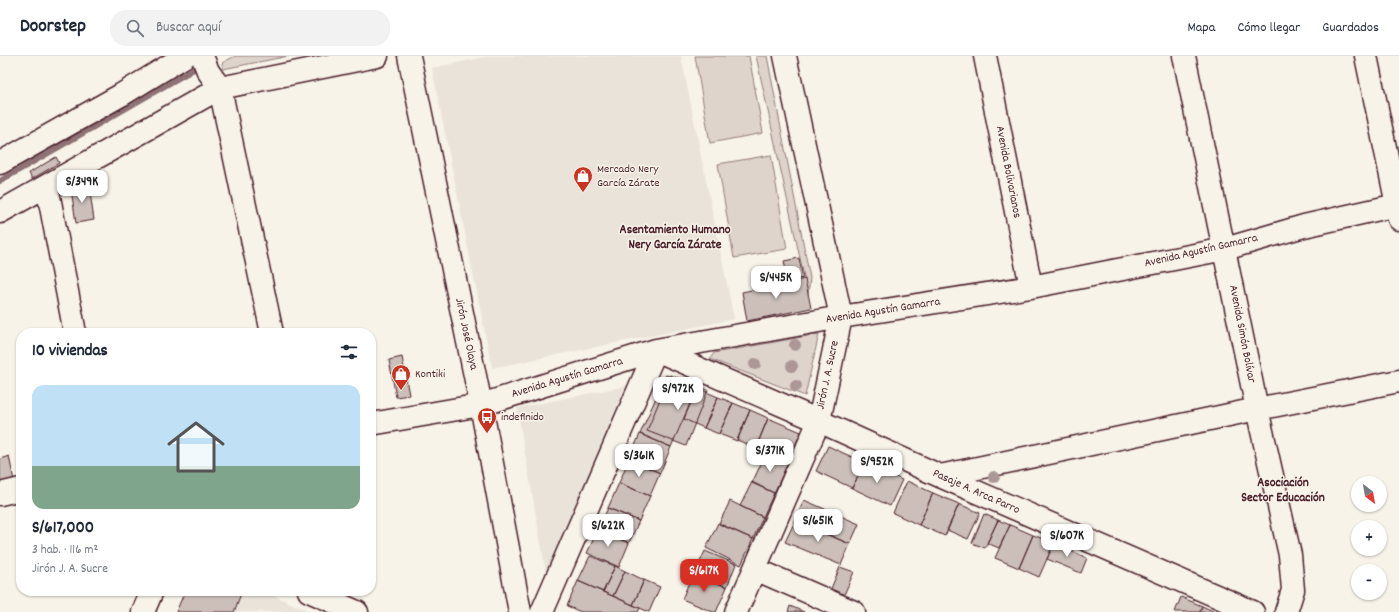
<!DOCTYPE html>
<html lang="es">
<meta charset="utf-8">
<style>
:root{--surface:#fff;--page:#f2f2f3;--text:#1f2937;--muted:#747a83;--line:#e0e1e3;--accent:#d93025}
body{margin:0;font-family:Dekko,sans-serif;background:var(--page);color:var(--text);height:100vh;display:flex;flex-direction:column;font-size:15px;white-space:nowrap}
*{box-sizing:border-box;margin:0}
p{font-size:13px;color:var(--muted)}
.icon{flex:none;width:22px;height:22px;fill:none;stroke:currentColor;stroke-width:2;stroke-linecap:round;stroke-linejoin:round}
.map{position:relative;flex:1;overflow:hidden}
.side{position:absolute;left:16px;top:272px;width:360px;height:268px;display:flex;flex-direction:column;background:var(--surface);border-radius:16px;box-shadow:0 1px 3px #0004}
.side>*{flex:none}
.needle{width:26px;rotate:149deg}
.tools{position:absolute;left:1351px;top:420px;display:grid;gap:8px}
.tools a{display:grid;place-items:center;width:36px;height:36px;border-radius:50%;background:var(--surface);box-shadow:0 1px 3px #0004;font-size:20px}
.price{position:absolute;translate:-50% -34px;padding:0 9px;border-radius:8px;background:#fff;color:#222;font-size:13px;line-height:26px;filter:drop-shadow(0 1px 2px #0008)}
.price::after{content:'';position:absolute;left:50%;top:24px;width:12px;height:9px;margin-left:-6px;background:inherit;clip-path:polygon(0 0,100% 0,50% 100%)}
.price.current{background:var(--accent);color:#fff}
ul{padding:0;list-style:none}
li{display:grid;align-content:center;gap:8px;height:212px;padding:0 16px}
li span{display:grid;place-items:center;height:124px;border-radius:12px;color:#555}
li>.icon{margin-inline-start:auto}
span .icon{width:72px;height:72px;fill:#fffc;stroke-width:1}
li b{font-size:17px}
h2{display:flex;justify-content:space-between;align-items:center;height:48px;padding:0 16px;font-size:17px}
header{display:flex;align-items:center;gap:24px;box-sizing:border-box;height:56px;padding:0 20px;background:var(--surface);border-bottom:1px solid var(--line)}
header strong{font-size:19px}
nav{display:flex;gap:22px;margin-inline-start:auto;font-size:14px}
.search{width:280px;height:36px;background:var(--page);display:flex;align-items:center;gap:10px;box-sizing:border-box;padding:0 14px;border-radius:16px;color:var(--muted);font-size:15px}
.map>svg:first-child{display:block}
</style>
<header>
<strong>Doorstep</strong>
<div class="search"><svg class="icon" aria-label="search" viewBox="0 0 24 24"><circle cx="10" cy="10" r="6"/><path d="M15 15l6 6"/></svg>Buscar aquí</div>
<nav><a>Mapa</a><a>Cómo llegar</a><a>Guardados</a></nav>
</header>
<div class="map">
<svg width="1399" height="556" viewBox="0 0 1399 556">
<rect width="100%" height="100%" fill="#f7f3e8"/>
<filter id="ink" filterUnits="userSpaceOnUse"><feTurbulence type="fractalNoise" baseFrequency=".025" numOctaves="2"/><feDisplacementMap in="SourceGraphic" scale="8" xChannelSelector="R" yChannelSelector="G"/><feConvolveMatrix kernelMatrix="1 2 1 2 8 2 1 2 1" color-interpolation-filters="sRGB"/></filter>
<g filter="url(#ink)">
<path fill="#eae3da" d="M490 0H681L734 263 492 312 432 12Z
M626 330 547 522 517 352Z
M186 535H263L311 556H176Z"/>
<path fill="#ded4cc" stroke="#947a7c" d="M235 0H289L223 13 222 7Z
M695 0H749L763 77 710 87Z
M756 0H767L810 222 808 239Z
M771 99 787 193 734 202 718 108Z
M819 278 805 340 710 303 714 297Z"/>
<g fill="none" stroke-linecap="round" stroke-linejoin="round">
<path stroke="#8e7275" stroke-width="6" d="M0 125 201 9"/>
</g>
<path fill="#ccbfb9" stroke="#4a1f2b" d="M56 101 59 107 32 123 29 117Z
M89 130 94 164 76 167 71 133Z
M799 202 803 222 788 225 784 205Z
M805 223 811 252 747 265 742 236Z
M402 301 409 339 396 341 389 304Z
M666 319 697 332 671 391 640 378Z
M670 319 708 334 686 390 647 375Z
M697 332 718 341 704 372 684 363Z
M718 341 733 347 719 378 704 372Z
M733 347 750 354 737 385 719 378Z
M750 354 768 362 756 392 737 384Z
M768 362 801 376 789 403 757 389Z
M640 378 671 391 660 417 629 403Z
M828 390 865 407 852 432 816 415Z
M766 397 788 407 774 437 752 427Z
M9 400 14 425 0 428V403Z
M629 403 660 417 650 440 619 427Z
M865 407 902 424 890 450 852 432Z
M907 425 933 437 919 469 893 457Z
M752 426 774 437 763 461 740 450Z
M619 427 650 440 639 465 608 452Z
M933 437 959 448 945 480 919 469Z
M804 444 859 468 850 488 795 465Z
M730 445 763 461 753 483 719 468Z
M959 448 980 457 968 483 947 474Z
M608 452 639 465 629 487 598 474Z
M984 458 998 464 985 492 972 487Z
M998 464 1010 469 999 492 987 487Z
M795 465 850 488 841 509 785 486Z
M718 467 753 483 741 509 706 492Z
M1010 469 1033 479 1019 512 995 502Z
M598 474 629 487 619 511 587 497Z
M1033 479 1054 487 1039 521 1019 512Z
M1054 487 1087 502 1081 517 1047 503Z
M705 495 736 508 727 531 695 517Z
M590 500 615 510 603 536 578 525Z
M615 510 625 515 613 540 603 536Z
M840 511 854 516 843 541 830 535Z
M625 515 644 524 633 549 613 540Z
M693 517 727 531 716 556H713L682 543Z
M644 524 660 531 649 556 633 549Z
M578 525 640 552 638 556H581L567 550Z
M185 535H242L234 556H176Z
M1181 541 1202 550 1200 556H1175Z
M790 550 804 556H788Z
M1202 550 1215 556H1200Z"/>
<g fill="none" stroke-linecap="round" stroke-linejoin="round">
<g stroke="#4a1f2b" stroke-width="25">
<path id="minor" d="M202 0 208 15 220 32 272 277
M409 0 481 349 520 556
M985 0 1031 231
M1184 0 1257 353 1290 499 1293 534 1286 556
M1366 0 1397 149 1399 163
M0 107 121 39 185 0
M47 130 75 277
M0 156 220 32 377 0
M371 368 481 349 656 294 841 261 1031 231 1225 193 1304 170 1397 149
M940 420 1257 353 1399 325
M0 438 21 433
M755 513 854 556
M309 535 357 556
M143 556 152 535
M542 556 656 294 819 365 940 420 1253 556
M736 556 819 365 841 261 785 0"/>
</g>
<use href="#minor" stroke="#f7f3e8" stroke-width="22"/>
</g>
<g fill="#ac9796">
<circle cx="795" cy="289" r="6"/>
<circle cx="755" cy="308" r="6"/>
<circle cx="792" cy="310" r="6"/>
<circle cx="796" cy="330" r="6"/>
<circle cx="994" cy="421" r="6"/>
</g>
</g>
<defs>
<g id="shop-pin" transform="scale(1)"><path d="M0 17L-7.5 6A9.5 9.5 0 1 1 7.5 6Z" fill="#c8321e" stroke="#f7f3e8"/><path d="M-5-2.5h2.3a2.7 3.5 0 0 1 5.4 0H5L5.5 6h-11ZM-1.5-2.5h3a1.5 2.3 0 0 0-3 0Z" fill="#fff"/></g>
<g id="bus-pin" transform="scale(1)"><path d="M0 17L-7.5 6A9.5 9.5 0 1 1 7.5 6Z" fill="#c8321e" stroke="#f7f3e8"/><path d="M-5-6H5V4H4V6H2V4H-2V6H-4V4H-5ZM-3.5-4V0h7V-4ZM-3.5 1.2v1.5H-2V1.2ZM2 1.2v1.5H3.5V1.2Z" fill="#fff"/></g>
</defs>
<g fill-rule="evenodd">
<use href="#shop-pin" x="583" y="120"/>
<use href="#shop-pin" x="401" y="318"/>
<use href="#bus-pin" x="487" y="361"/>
</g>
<g text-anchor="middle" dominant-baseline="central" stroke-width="3" stroke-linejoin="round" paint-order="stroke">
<g font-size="12" fill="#4a1f2b" stroke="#f7f3e8" text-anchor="start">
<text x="597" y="113">Mercado Nery<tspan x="597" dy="14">García Zárate</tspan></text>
<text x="415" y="318">Kontiki</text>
<text x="501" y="361">indefinido</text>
</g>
<g font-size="12" fill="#4a1f2b" stroke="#f7f3e8">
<text transform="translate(1008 116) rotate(79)">Avenida Bolivarianos</text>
<text transform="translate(1201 195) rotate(-13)">Avenida Agustín Gamarra</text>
<text transform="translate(883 255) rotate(-9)">Avenida Agustín Gamarra</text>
<text transform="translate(466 278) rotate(78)">Jirón José Olaya</text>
<text transform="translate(1242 278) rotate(79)">Avenida Simón Bolívar</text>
<text transform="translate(828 319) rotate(-78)">Jirón J. A. Sucre</text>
<text transform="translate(567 322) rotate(-17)">Avenida Agustín Gamarra</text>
<text transform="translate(976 436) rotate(24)">Pasaje A. Arca Parro</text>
</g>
<g font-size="13" font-weight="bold" fill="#4a1f2b" stroke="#f7f3e8">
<text x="675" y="174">Asentamiento Humano<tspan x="675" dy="15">Nery García Zárate</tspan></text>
<text x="1283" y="427">Asociación<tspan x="1283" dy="15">Sector Educación</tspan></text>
</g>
</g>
</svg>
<div class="tools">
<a><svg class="needle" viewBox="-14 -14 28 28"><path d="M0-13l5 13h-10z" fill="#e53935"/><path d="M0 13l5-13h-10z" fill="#747a83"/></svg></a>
<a>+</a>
<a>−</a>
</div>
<b class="price" style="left:82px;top:148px">S/349K</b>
<b class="price" style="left:776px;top:244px">S/445K</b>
<b class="price" style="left:678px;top:355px">S/972K</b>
<b class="price" style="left:770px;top:417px">S/371K</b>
<b class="price" style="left:639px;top:422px">S/361K</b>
<b class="price" style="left:877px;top:428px">S/952K</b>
<b class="price" style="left:818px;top:487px">S/651K</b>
<b class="price" style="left:608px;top:492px">S/622K</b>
<b class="price" style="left:1067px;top:502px">S/607K</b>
<b class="price current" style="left:704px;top:537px">S/617K</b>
<section class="side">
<h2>10 viviendas<svg class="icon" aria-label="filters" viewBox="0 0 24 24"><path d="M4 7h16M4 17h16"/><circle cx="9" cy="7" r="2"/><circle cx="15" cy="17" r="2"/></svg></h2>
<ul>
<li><span style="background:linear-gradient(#bfe0f5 65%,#7fa58c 0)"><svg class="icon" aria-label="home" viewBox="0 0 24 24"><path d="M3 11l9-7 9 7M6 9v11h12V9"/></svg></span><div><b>S/617,000</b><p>3 hab. · 116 m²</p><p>Jirón J. A. Sucre</p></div></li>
</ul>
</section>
</div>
